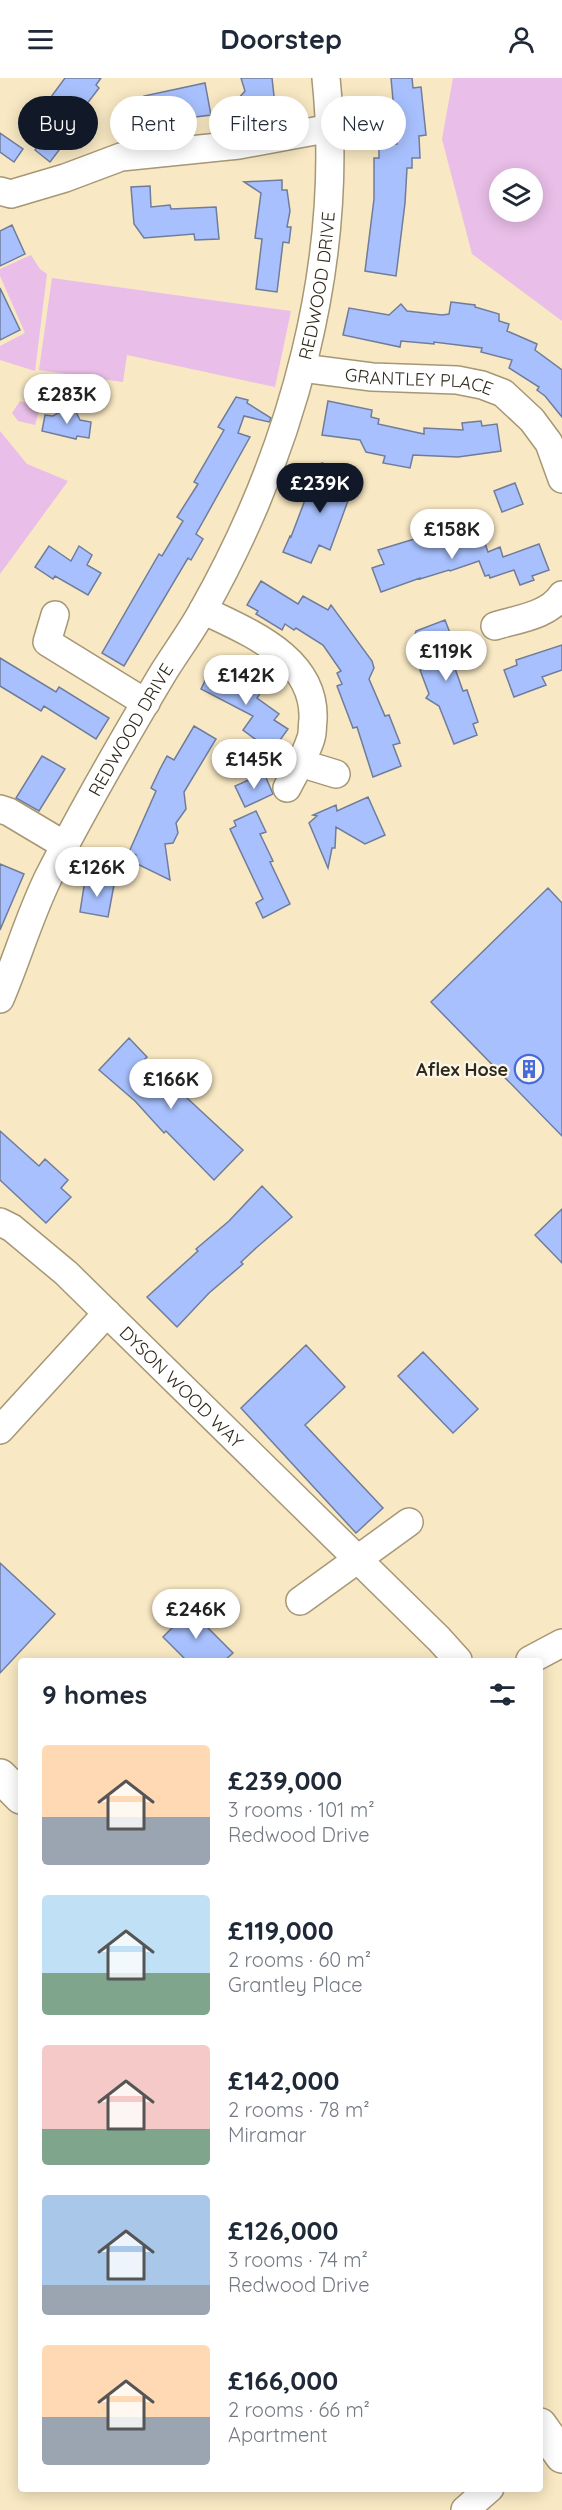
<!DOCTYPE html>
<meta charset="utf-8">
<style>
:root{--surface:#fff;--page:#f6f6f7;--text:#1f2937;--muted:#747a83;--accent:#111827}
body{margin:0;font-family:Quicksand,sans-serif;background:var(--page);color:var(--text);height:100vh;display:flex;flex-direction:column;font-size:22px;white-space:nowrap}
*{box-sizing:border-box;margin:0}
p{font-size:20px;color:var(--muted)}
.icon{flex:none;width:33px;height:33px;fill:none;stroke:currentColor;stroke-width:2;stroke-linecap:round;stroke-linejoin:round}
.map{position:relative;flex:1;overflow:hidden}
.side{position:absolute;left:18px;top:1580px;width:525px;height:834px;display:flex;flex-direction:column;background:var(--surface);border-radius:6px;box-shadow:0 3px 15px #0003}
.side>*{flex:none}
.guide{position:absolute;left:18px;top:18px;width:526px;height:54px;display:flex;gap:12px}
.tools{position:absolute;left:489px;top:90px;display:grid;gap:12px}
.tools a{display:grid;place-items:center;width:54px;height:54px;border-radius:50%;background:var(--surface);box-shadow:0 3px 15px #0003;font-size:30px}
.price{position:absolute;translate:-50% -51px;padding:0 14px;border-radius:21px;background:#fff;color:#222;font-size:20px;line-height:39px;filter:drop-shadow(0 2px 3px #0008)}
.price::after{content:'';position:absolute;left:50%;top:36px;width:18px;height:14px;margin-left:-9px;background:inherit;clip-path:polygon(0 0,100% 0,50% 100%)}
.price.on{background:var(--accent);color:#fff}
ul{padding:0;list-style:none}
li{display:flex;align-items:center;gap:18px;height:150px;padding:0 24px}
li span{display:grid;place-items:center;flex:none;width:168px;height:120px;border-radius:6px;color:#555}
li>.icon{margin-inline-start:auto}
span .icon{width:72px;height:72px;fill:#fffc;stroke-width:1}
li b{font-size:26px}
h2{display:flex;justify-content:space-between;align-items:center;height:72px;padding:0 24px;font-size:26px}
.pill{padding:0 21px;border-radius:27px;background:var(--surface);box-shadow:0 3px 15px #0003;font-size:21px;line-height:54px}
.pill.on{background:var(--accent);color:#fff}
header{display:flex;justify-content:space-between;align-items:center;height:78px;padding:0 24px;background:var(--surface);font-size:27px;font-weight:700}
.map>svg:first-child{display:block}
</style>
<header><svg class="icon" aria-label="menu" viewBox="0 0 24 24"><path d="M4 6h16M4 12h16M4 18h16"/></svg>Doorstep<svg class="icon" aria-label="person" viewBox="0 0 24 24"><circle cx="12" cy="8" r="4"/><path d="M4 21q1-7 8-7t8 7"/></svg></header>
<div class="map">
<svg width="562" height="2432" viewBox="0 0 562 2432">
<rect width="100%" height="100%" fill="#f8e8c3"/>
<path fill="#e9bee8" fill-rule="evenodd" d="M453 0H562V243L472 176 442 61ZM532 100V134H500V100Z
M31 177 40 191 47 196 35 293 0 282V268L25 255 0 198V191Z
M52 200 291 233 275 309 127 277 123 304 39 292Z
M20 323 40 329 35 347 18 343 12 335Z
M0 353 27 386 68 403 0 496Z"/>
<path fill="#a8c1fe" stroke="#6f7c9b" stroke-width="1.5" d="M65 0H101L96 7 99 10 86 27 83 25 68 45 45 27Z
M241 0H272L275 27 272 28 273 45 256 47 254 30H247L237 22 245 13Z
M391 0H412L413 10 421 9 426 57 419 58 420 80H412V90H407L405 125 396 198 365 193 374 121V80H379V67L397 66Z
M205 5 211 37 187 40 188 53 180 54 177 42 134 49 131 31 146 28 144 18Z
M55 47 69 59 50 84 35 72Z
M0 55 23 71 14 84 0 74Z
M282 102V112H287L290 133 287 149H291L289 165 283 164 277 214 256 211 262 161 255 160 261 115 244 104Z
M150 108 151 129 170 127 171 131 216 129 219 161 195 162 194 156 144 160 134 146 131 109Z
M12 147 25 176 0 188V153Z
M0 210 20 252 0 262Z
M451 224 475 227V229L499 236V243L509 246 507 253 537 266 535 272 562 292V339L545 318 537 312 539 309 509 290 512 282 481 274 482 270 434 264V266L401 263 400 269 343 257 349 230 389 237 401 226 407 233 442 237 449 236Z
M236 319 248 322 247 325 271 340 269 344 244 338 238 355 250 359 196 456 203 461 191 482 188 480 124 588 102 575 159 476 162 478 183 443 177 439 198 406 194 404 224 352 218 349Z
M328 323 372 332 371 339 379 341 378 346 424 356V350L463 352 462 345 481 343 482 348 497 346 501 373 458 379 413 377 410 390 383 385 385 378 366 374 360 362 322 357Z
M63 332 76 334 80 342 91 344 89 360 77 358 76 361 42 353 45 337 53 338Z
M322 385 350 395 346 407 353 409 330 472 319 467 311 485 283 474 290 458 291 459 305 422 308 423Z
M515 405 523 426 502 434 494 413Z
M455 453 459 464 466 462 467 466 483 460 488 474 500 469 503 479 539 466 549 492 532 498 534 502 520 507 514 492 490 500 489 497 485 498 479 483 450 493 449 492 420 501V500L381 514 372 490 384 486 378 472 431 456 432 461Z
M49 468 71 483 79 468 92 477 87 487 101 495 88 517 55 498 53 501 35 489Z
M261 503 298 526 303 518 328 532 331 527 372 583 374 590 369 601 385 638 389 637 400 665 393 667 401 688 373 699 357 649 353 650 337 608 342 606 337 595 341 593 323 567 296 550 294 552 285 546 282 552 256 536 258 533 247 527Z
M445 542 455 568 448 571 463 613 467 612 478 644 473 646 477 657 454 666 439 628 426 620 429 616 420 592 428 589 414 560 416 553Z
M562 567V592L542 599 546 607 514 619 504 592 517 587 516 582Z
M0 580 56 614 59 609 109 640 96 661 44 628 41 633 0 608Z
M215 583 254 603 251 609 261 614 257 620 279 636 274 642 288 651 267 680 254 671 259 664 243 652 253 638 201 611Z
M194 648 216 661 184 714 186 731 176 745 178 755 173 765 165 766 170 802 133 784 136 777 129 774 156 713 151 710 160 691 167 678 174 682Z
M42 678 65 691 39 733 16 720Z
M264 695 273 716 245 729 235 708Z
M368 719 385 757 365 766 336 749 335 770H332L328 790 309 745 317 738 313 737 336 727 337 733Z
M256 733 266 754 260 756 273 783 270 784 290 826 263 840 256 825 263 821 230 751 236 748 234 743Z
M0 786 24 796 0 852Z
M85 802 114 807 108 839 80 834Z
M548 810 562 825V1058L431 924Z
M129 960 147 979 145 981 243 1072 214 1102 166 1053 164 1055 135 1023 99 992Z
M0 1053 39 1088 45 1081 68 1102 61 1110 71 1119 46 1145 0 1102Z
M262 1108 292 1139 256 1170 241 1184 243 1186 209 1215 177 1249 147 1219 198 1173 196 1171 229 1143Z
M562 1131V1185L535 1157Z
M306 1267 345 1309 305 1347 383 1430 356 1455 241 1330Z
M423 1274 478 1331 453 1355 398 1298Z
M0 1485 55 1536 0 1595Z
M190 1532 233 1575 225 1582H186L163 1559Z"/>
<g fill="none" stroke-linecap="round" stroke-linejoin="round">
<g stroke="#a69775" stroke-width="30">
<g id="minor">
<path d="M0 113 11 116 65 100 121 79 239 67 331 50"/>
<path id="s1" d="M302 290 372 299 457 302 482 307 503 315 532 342 549 365 562 401"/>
<path d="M203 532C250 555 316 580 313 642 312 647 313 654 311 660 306 677 295 694 287 710"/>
<path d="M55 537 47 564 146 625"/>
<path d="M495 548C517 541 548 538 562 517"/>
<path d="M300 685 336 696"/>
<path d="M0 731 9 734 66 768"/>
<path id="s2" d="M0 921C17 881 29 839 48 800 83 731 123 662 163 595 176 574 191 554 203 532 293 372 345 184 326 0"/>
<path id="s3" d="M0 1144 12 1150 66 1195 439 1561 458 1582"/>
<path d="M0 1352 107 1235"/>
<path d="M300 1523 409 1444"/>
<path d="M530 1582 562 1565"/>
<path d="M465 2432 490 2410"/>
</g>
</g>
<g stroke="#a69775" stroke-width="36">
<path id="major" d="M0 1698 21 1719
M540 2347 562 2378"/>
</g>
<use href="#minor" stroke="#fff" stroke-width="27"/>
<use href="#major" stroke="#fff" stroke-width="33"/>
</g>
<defs>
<g id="building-ring" transform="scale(1.5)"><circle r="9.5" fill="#fcf6e7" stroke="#476add" stroke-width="1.5"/><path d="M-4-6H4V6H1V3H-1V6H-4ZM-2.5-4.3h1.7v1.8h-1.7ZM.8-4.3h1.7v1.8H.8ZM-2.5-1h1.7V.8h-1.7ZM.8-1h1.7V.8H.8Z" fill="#476add"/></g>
</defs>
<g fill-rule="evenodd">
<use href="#building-ring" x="529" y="991"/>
</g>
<g text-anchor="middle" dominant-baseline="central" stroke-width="4.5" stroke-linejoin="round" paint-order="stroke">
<g font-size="18" fill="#2f291b" stroke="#fcf6e7">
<text stroke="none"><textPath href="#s2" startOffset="786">REDWOOD DRIVE</textPath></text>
<text stroke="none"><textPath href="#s1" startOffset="118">GRANTLEY PLACE</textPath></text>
<text stroke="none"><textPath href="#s2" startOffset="300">REDWOOD DRIVE</textPath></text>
<text stroke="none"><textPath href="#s3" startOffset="246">DYSON WOOD WAY</textPath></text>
</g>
<g font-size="18" font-weight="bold" fill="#2f291b" stroke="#fcf6e7" text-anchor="end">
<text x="508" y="991">Aflex Hose</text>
</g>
</g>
</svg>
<div class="tools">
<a><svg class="icon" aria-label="layers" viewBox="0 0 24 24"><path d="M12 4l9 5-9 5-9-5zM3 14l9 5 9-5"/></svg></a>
</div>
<b class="price" style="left:67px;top:347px">£283K</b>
<b class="price on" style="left:320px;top:436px">£239K</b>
<b class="price" style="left:452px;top:482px">£158K</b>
<b class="price" style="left:446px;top:604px">£119K</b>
<b class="price" style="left:246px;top:628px">£142K</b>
<b class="price" style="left:254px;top:712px">£145K</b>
<b class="price" style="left:97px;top:820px">£126K</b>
<b class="price" style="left:171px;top:1032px">£166K</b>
<b class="price" style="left:196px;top:1562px">£246K</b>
<div class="guide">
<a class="pill on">Buy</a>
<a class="pill">Rent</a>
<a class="pill">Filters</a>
<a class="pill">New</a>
</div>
<section class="side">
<h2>9 homes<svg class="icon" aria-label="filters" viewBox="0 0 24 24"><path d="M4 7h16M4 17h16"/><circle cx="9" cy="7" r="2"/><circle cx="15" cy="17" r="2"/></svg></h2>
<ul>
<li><span style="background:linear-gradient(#ffd9b3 60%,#9aa5b1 0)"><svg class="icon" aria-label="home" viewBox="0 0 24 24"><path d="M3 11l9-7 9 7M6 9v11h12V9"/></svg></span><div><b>£239,000</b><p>3 rooms · 101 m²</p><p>Redwood Drive</p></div></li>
<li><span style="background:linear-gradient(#bfe0f5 65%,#7fa58c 0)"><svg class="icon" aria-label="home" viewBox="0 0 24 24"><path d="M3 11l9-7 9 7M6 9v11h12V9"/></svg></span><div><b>£119,000</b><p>2 rooms · 60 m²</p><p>Grantley Place</p></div></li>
<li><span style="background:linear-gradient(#f6c9c9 70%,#7fa58c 0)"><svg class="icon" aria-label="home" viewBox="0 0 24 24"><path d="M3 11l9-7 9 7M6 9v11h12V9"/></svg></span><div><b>£142,000</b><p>2 rooms · 78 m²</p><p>Miramar</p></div></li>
<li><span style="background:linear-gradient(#a9c7e8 75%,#9aa5b1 0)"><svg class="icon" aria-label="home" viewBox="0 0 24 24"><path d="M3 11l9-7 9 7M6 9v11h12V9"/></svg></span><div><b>£126,000</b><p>3 rooms · 74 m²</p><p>Redwood Drive</p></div></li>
<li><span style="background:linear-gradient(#ffd9b3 60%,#9aa5b1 0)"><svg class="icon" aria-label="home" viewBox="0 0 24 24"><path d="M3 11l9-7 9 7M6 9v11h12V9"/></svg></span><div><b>£166,000</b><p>2 rooms · 66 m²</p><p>Apartment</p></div></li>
</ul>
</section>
</div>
